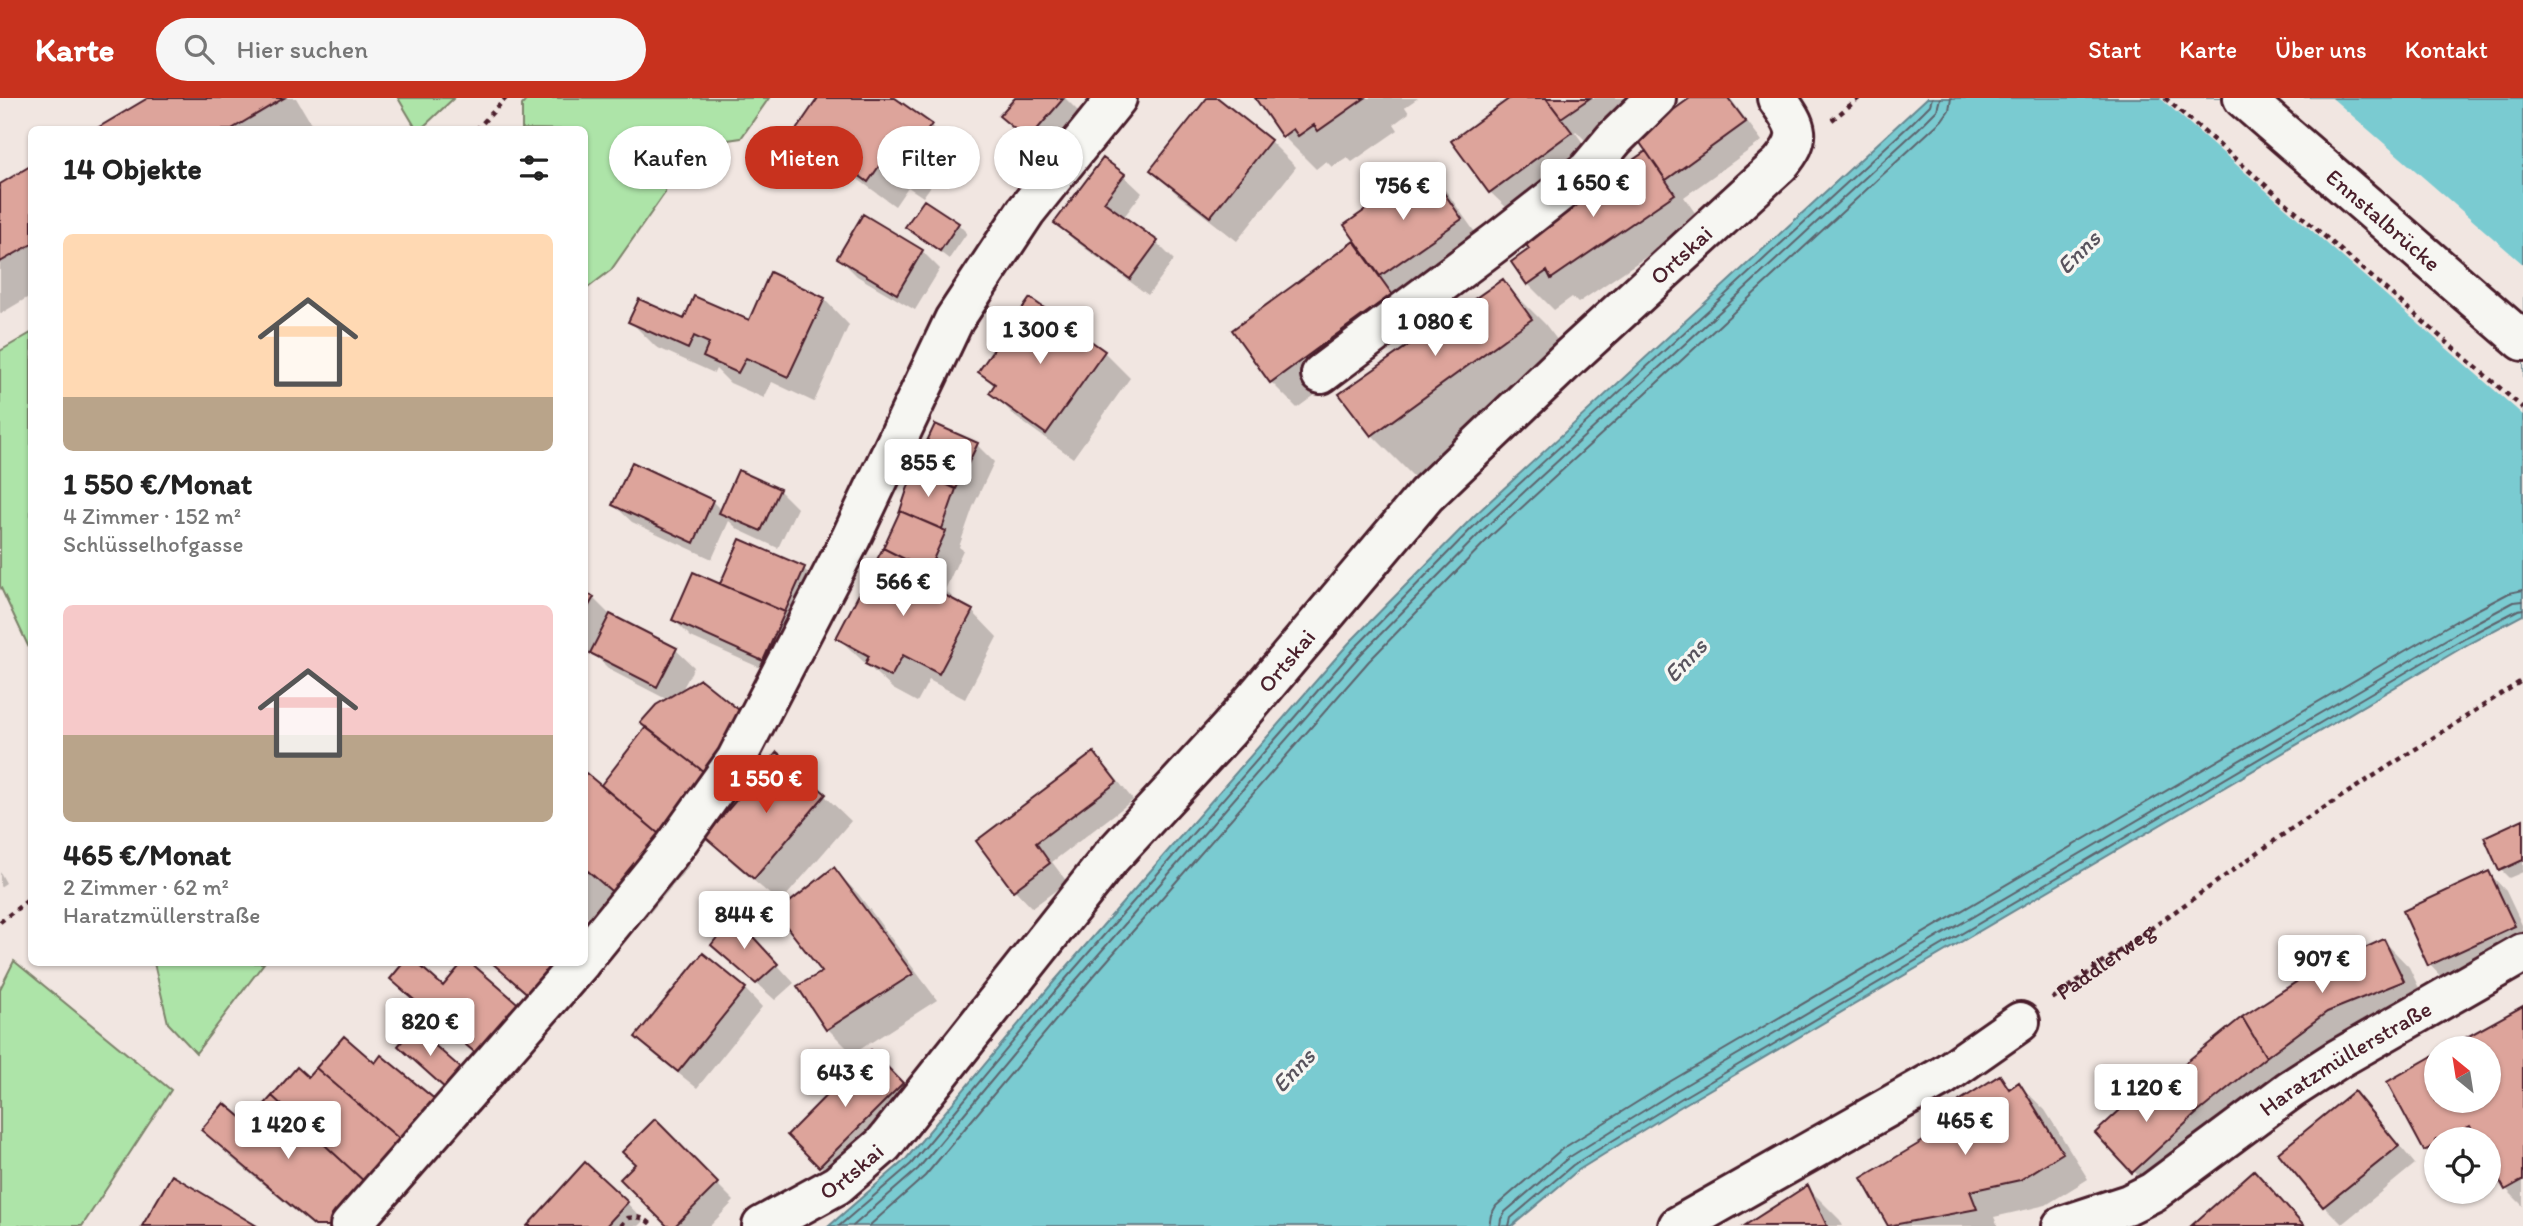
<!DOCTYPE html>
<html lang="de">
<meta charset="utf-8">
<style>
:root{--surface:#fff;--page:#f6f6f6;--text:#222;--muted:#767676;--accent:#c8321e}
body{margin:0;font-family:Itim,sans-serif;background:var(--page);color:var(--text);height:100vh;display:flex;flex-direction:column;font-size:26px;white-space:nowrap}
*{box-sizing:border-box;margin:0}
p{font-size:23px;color:var(--muted)}
.icon{flex:none;width:38px;height:38px;fill:none;stroke:currentColor;stroke-width:2;stroke-linecap:round;stroke-linejoin:round}
.map{position:relative;flex:1;overflow:hidden}
.sheet{position:absolute;left:28px;top:28px;width:560px;height:840px;display:flex;flex-direction:column;background:var(--surface);border-radius:10px;box-shadow:0 2px 5px #0004}
.sheet>*{flex:none}
.top-card{position:absolute;left:609px;top:28px;width:665px;height:63px;display:flex;gap:14px}
.needle{width:46px;rotate:330deg}
.tools{position:absolute;left:2424px;top:938px;display:grid;gap:14px}
.tools a{display:grid;place-items:center;width:77px;height:77px;border-radius:50%;background:var(--surface);box-shadow:0 2px 5px #0004;font-size:35px}
.price{position:absolute;translate:-50% -60px;padding:0 16px;border-radius:7px;background:#fff;color:#222;font-size:23px;line-height:46px;filter:drop-shadow(0 2px 4px #0008)}
.price::after{content:'';position:absolute;left:50%;top:42px;width:21px;height:16px;margin-left:-10px;background:inherit;clip-path:polygon(0 0,100% 0,50% 100%)}
.price.on{background:var(--accent);color:#fff}
ul{padding:0;list-style:none}
li{display:grid;align-content:center;gap:14px;height:371px;padding:0 35px}
li span{display:grid;place-items:center;height:217px;border-radius:10px;color:#555}
li>.icon{margin-inline-start:auto}
span .icon{width:126px;height:126px;fill:#fffc;stroke-width:1}
li b{font-size:30px}
h2{display:flex;justify-content:space-between;align-items:center;height:84px;padding:0 35px;font-size:30px}
.tag{padding:0 24px;border-radius:32px;background:var(--surface);box-shadow:0 2px 5px #0004;font-size:24px;line-height:63px}
.tag.on{background:var(--accent);color:#fff}
header{display:flex;align-items:center;gap:42px;box-sizing:border-box;height:98px;padding:0 35px;background:var(--accent);color:#fff}
header strong{font-size:33px}
nav{display:flex;gap:38px;margin-inline-start:auto;font-size:24px}
.search{width:490px;height:63px;background:var(--page);display:flex;align-items:center;gap:18px;box-sizing:border-box;padding:0 24px;border-radius:38px;color:var(--muted);font-size:26px}
.map>svg:first-child{display:block}
</style>
<header>
<strong>Karte</strong>
<div class="search"><svg class="icon" aria-label="search" viewBox="0 0 24 24"><circle cx="10" cy="10" r="6"/><path d="M15 15l6 6"/></svg>Hier suchen</div>
<nav><a>Start</a><a>Karte</a><a>Über uns</a><a>Kontakt</a></nav>
</header>
<div class="map">
<svg width="2523" height="1128" viewBox="0 0 2523 1128">
<rect width="100%" height="100%" fill="#f1e6e1"/>
<filter id="ink" filterUnits="userSpaceOnUse"><feTurbulence type="fractalNoise" baseFrequency=".0143" numOctaves="2"/><feDisplacementMap in="SourceGraphic" scale="14" xChannelSelector="R" yChannelSelector="G"/><feConvolveMatrix kernelMatrix="1 2 1 2 8 2 1 2 1" color-interpolation-filters="sRGB"/></filter>
<g filter="url(#ink)">
<path fill="#ade4a8" stroke="#7c826a" stroke-width="2" d="M398 0H454L421 31 417 32Z
M528 0H769L741 40 668 51 665 95 611 172 585 192 584 32 522 31V7Z
M31 235V554L0 488V253Z
M14 863 171 992 82 1128H0V891Z
M154 865V864L264 865 196 955 168 925Z"/>
<path fill="#7acbd1" stroke="#67868f" stroke-width="2" d="M1927 0H2523V517L2470 545 1685 1006 1577 1073 1512 1128H829L906 1061 1051 887 1349 545 1474 418Z"/>
<path fill="#f1e6e1" d="M2160 0H2332L2523 166V317Z"/>
<path fill="#0003" d="M152 0H296L315 32H97Z
M820 0H892L931 28 956 53 923 99 908 89 895 108 824 57 798 31Z
M1017 0H1065L1082 17 1047 59 1002 18Z
M1209 0H1215L1270 43 1296 69 1237 143 1178 97 1152 72Z
M1257 0H1418L1405 9 1409 15 1394 26 1398 32 1352 64 1347 59 1332 69 1326 63 1316 71 1283 38Z
M1513 0H1654L1588 45 1576 33 1575 34 1588 52 1508 111 1490 94Z
M1693 0H1730L1762 43 1684 99 1700 122 1578 205 1572 199 1554 212 1528 186 1531 151 1648 54Z
M1103 62 1124 78 1142 95 1123 120 1156 144 1174 162 1148 197 1074 142 1057 125Z
M32 69V197L0 216V88Z
M1426 71 1443 89 1479 140 1417 223 1297 310 1271 284 1354 146 1362 154 1364 153Z
M958 126 967 135 949 161 907 129Z
M922 153 940 171 915 212 857 178 839 160Z
M1502 183 1545 226 1574 264 1415 380 1372 337Z
M824 201 849 227 814 304 772 284 764 300 730 285 716 271 714 275 656 249 630 223 749 224Z
M1104 254 1130 280 1073 360 1017 320 991 294 995 289 980 273Z
M977 347 994 364 973 409 959 449 963 452 945 492 953 500 951 502 972 513 997 539 965 601 929 582 917 604 893 591 838 540 885 450 916 372Z
M779 392 797 410 778 450 739 432 729 423 712 461 632 424 614 407 712 403 722 413Z
M804 471 821 488 781 579 691 539 674 522 721 488Z
M584 496 593 500 611 518 676 552 694 569 681 594 738 613 756 631 681 760 689 768 644 822 614 797 593 823 584 816V680L610 697 668 602 610 572 591 553 584 565Z
M1094 656 1111 674 1133 702 1052 764 1067 784 1032 810 1015 792 978 744Z
M777 657 825 698 851 723 780 805 733 765 707 739Z
M2523 723V774L2509 780 2501 772Z
M834 771 859 797 937 902 853 956 827 930 825 875Z
M0 774 6 785 0 789Z
M2489 775 2506 793 2523 829V850L2447 885 2430 867Z
M751 838 794 885 775 902 713 847Z
M2384 843 2409 869 2428 909 2151 1091 2098 1035Z
M490 864H580L549 914Z
M745 891 762 909 697 990 655 957 638 939Z
M2523 910V1108L2506 1091 2488 1041H2436V1062L2426 1052 2436 958V1003H2488V950H2451Z
M871 955 919 1003 838 1085 789 1037Z
M2000 979 2012 991 2019 987 2045 1012 2088 1081 2046 1107 1994 1119 1998 1128H1890L1863 1081 1969 1018Z
M2353 995 2371 1013 2415 1066 2342 1126 2324 1108Z
M655 1024 734 1103 710 1128H670L637 1067Z
M248 1028 384 1104 392 1113 378 1128H313L229 1058 204 1032Z
M1808 1090 1840 1122 1843 1128H1747Z
M627 1105 644 1123 639 1128H530Z"/>
<g fill="none" stroke-linecap="round" stroke-linejoin="round">
<path stroke="#5d646d" stroke-width="2" d="M839 1128 911 1066 1056 892 1355 550 1479 423 1912 25 1930 7 1932 0
M853 1128 918 1071 1063 897 1361 556 1485 430 1918 31 1937 12 1940 0
M869 1128 925 1078 1071 904 1369 563 1492 437 1942 22 1949 12 1951 0
M1489 1128 1491 1117 1496 1108 1562 1051 1671 983 2456 523 2509 495 2523 492
M1500 1128 1501 1121 1505 1114 1568 1060 1677 992 2462 532 2514 504 2523 503
M1509 1128 1511 1120 1573 1067 1682 1000 2466 539 2518 512 2523 511"/>
</g>
<path fill="#dda49b" stroke="#4a1f2b" stroke-width="2" d="M148 0H284L230 32H94Z
M818 0H895L932 26 896 75 882 64 868 84 796 32Z
M1015 0H1064L1028 42 999 18Z
M1207 0H1218L1271 42 1210 119 1150 72Z
M1255 0H1365L1318 33 1314 27 1298 38 1293 31 1282 39Z
M1510 0H1546L1572 34 1489 95 1451 43Z
M1546 0H1590L1561 20Z
M1690 0H1728L1746 24 1666 82 1636 39Z
M1646 53 1675 96 1551 181 1547 173 1527 187 1511 164 1529 151 1521 139Z
M1103 60 1125 76 1104 104 1158 143 1130 181 1054 125Z
M32 67V146L0 164V86Z
M1426 69 1462 121 1380 178 1344 127Z
M924 102 959 125 940 153 905 129Z
M863 116 923 152 897 196 837 160Z
M1354 143 1392 196 1270 285 1232 232Z
M770 174 825 200 788 279 746 260 738 275 703 259 709 245 694 238 688 251 628 224 639 201 684 221 694 198 749 222Z
M1503 181 1532 221 1371 338 1339 296Z
M1030 200 1105 253 1046 336 989 295 995 286 978 274Z
M935 326 978 345 956 391 914 371Z
M632 364 713 402 694 445 612 407Z
M914 371 956 391 942 431 900 413Z
M738 372 780 391 761 433 719 415Z
M900 413 946 433 928 473 883 450Z
M740 441 805 469 785 514 720 486Z
M883 450 928 473 922 485 973 512 939 576 903 557 891 579 865 566 869 558 836 540Z
M693 474 785 514 763 563 672 522Z
M584 494 594 499 584 516Z
M610 516 677 550 657 589 590 555Z
M700 581 739 612 721 653 703 673 640 625 656 607Z
M646 629 713 681 665 741 601 687Z
M777 654 826 696 754 781 705 739Z
M1094 654 1117 684 1036 745 1050 765 1013 793 976 743Z
M586 675 665 741 617 798 588 773 584 777V677Z
M2523 721V762L2499 773 2484 739Z
M834 769 913 876 826 932 797 888 822 874 776 815Z
M2489 773 2515 828 2428 868 2403 813Z
M734 818 778 866 756 886 711 847Z
M2384 841 2404 883 2327 914 2266 959 2242 919 2310 875Z
M703 855 746 890 678 974 635 939Z
M404 864H416L443 888 463 864H470L523 910 480 959 390 881Z
M491 864H558L530 898Z
M2523 908V1082L2505 1092 2488 1062V1041H2477L2470 1028 2446 1041H2436V1047L2424 1053 2387 984 2436 956V1003H2488V950H2447Z
M2242 919 2266 959 2196 1016 2164 982Z
M414 929 463 972 446 991 398 948Z
M344 938 375 965 381 957 437 1003 403 1044 316 970Z
M871 952 903 985 819 1069 787 1037Z
M297 969 308 979 316 970 403 1044 367 1086 272 998Z
M2159 976 2196 1016 2132 1075 2095 1035Z
M2000 977 2009 991 2019 984 2063 1055 2020 1082 1970 1093 1977 1111 1888 1128 1861 1080 1967 1017 1959 1003Z
M2354 993 2399 1048 2323 1109 2278 1055Z
M272 998 367 1086 331 1128H315L201 1032 224 1005 248 1025Z
M655 1021 718 1085 675 1128H667L620 1081 635 1066 622 1054Z
M585 1064 628 1104 606 1128H527Z
M2254 1072 2304 1128H2191Z
M172 1077 257 1128H142Z
M1808 1087 1827 1128H1744Z"/>
<g fill="none" stroke-linecap="round" stroke-linejoin="round">
<g stroke="#4a1f2b" stroke-width="44">
<g id="minor">
<path d="M1321 276 1499 142 1588 72 1614 41 1656 0"/>
<path d="M584 860 674 749 736 662 850 442 954 222 1026 113 1117 0"/>
<path d="M350 1128 581 864"/>
<path id="s2" d="M762 1128 837 1087 883 1047 1111 759 1229 631 1426 397 1571 258 1780 66C1804 37 1797 29 1777 0"/>
<path d="M1678 1128 1943 978 2020 924"/>
<path id="s3" d="M2062 1128 2129 1106 2153 1094 2290 992 2338 961 2523 855"/>
</g>
</g>
<g stroke="#4a1f2b" stroke-width="44">
<g id="major">
<path id="s4" d="M2243 0 2523 243"/>
</g>
</g>
<g stroke="#4a1f2b" stroke-width="4.5" stroke-dasharray="5 5" stroke-linecap="butt">
<path d="M2165 0 2523 310"/>
<path d="M1832 22 1859 0"/>
<path d="M476 32 506 0"/>
<path d="M0 824 32 799"/>
<path id="s1" d="M2052 901 2291 731 2523 582"/>
<path d="M621 1128 628 1120C640 1118 645 1120 653 1128"/>
</g>
<use href="#minor" stroke="#f6f6f2" stroke-width="38"/>
<use href="#major" stroke="#f6f6f2" stroke-width="38"/>
</g>
</g>
<g text-anchor="middle" dominant-baseline="central" stroke-width="7" stroke-linejoin="round" paint-order="stroke">
<g font-size="23" fill="#4a1f2b" stroke="#f6f6f2">
<text stroke="none"><textPath href="#s4" startOffset="186">Ennstalbrücke</textPath></text>
<text stroke="none"><textPath href="#s2" startOffset="1344">Ortskai</textPath></text>
<text stroke="none"><textPath href="#s2" startOffset="777">Ortskai</textPath></text>
<text stroke="none"><textPath href="#s1" startOffset="65">Paddlerweg</textPath></text>
<text stroke="none"><textPath href="#s3" startOffset="332">Haratzmüllerstraße</textPath></text>
<text stroke="none"><textPath href="#s2" startOffset="105">Ortskai</textPath></text>
</g>
<g font-size="24" font-style="italic" fill="#58535d" stroke="#f6f6f2">
<text transform="translate(2078 154) rotate(-45)">Enns</text>
<text transform="translate(1685 562) rotate(-46)">Enns</text>
<text transform="translate(1293 972) rotate(-46)">Enns</text>
</g>
</g>
</svg>
<div class="tools">
<a><svg class="needle" viewBox="-14 -14 28 28"><path d="M0-13l5 13h-10z" fill="#e53935"/><path d="M0 13l5-13h-10z" fill="#767676"/></svg></a>
<a><svg class="icon" aria-label="locate" viewBox="0 0 24 24"><circle cx="12" cy="12" r="6"/><path d="M12 2v4M12 18v4M2 12h4M18 12h4"/></svg></a>
</div>
<b class="price" style="left:1593px;top:121px">1 650 €</b>
<b class="price" style="left:1403px;top:124px">756 €</b>
<b class="price" style="left:1435px;top:260px">1 080 €</b>
<b class="price" style="left:1040px;top:268px">1 300 €</b>
<b class="price" style="left:928px;top:401px">855 €</b>
<b class="price" style="left:903px;top:520px">566 €</b>
<b class="price on" style="left:766px;top:717px">1 550 €</b>
<b class="price" style="left:744px;top:853px">844 €</b>
<b class="price" style="left:2322px;top:897px">907 €</b>
<b class="price" style="left:430px;top:960px">820 €</b>
<b class="price" style="left:845px;top:1011px">643 €</b>
<b class="price" style="left:2146px;top:1026px">1 120 €</b>
<b class="price" style="left:1965px;top:1059px">465 €</b>
<b class="price" style="left:288px;top:1063px">1 420 €</b>
<div class="top-card">
<a class="tag">Kaufen</a>
<a class="tag on">Mieten</a>
<a class="tag">Filter</a>
<a class="tag">Neu</a>
</div>
<section class="sheet">
<h2>14 Objekte<svg class="icon" aria-label="filters" viewBox="0 0 24 24"><path d="M4 7h16M4 17h16"/><circle cx="9" cy="7" r="2"/><circle cx="15" cy="17" r="2"/></svg></h2>
<ul>
<li><span style="background:linear-gradient(#ffd9b3 75%,#b9a48a 0)"><svg class="icon" aria-label="home" viewBox="0 0 24 24"><path d="M3 11l9-7 9 7M6 9v11h12V9"/></svg></span><div><b>1 550 €/Monat</b><p>4 Zimmer · 152 m²</p><p>Schlüsselhofgasse</p></div></li>
<li><span style="background:linear-gradient(#f6c9c9 60%,#b9a48a 0)"><svg class="icon" aria-label="home" viewBox="0 0 24 24"><path d="M3 11l9-7 9 7M6 9v11h12V9"/></svg></span><div><b>465 €/Monat</b><p>2 Zimmer · 62 m²</p><p>Haratzmüllerstraße</p></div></li>
</ul>
</section>
</div>
